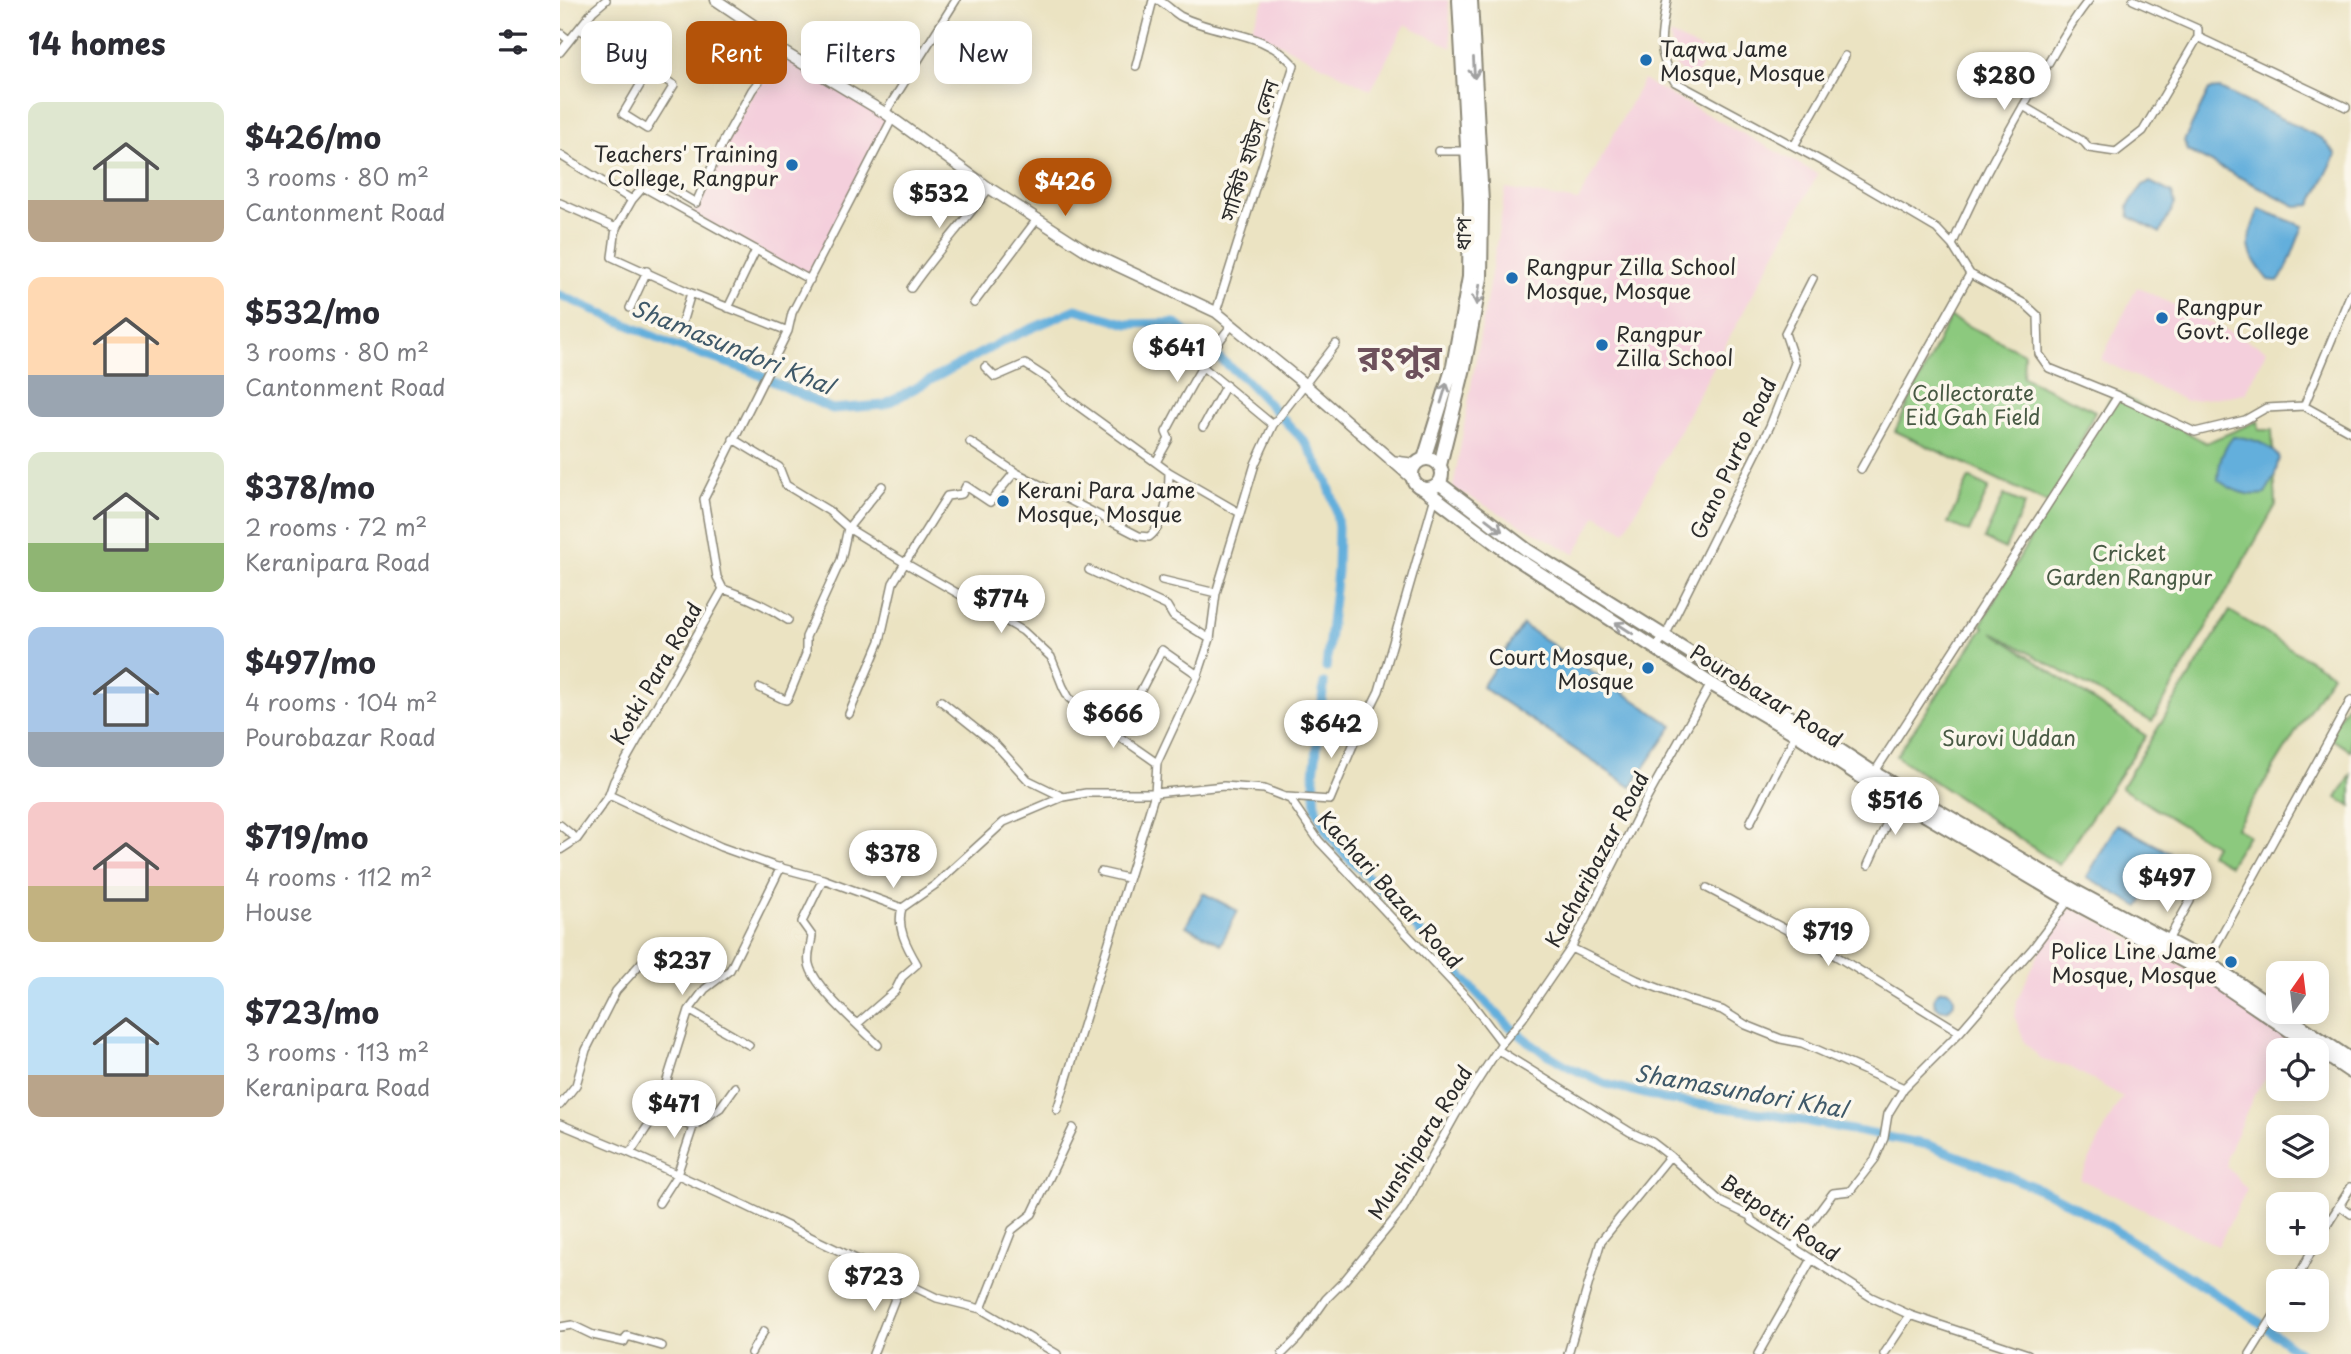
<!DOCTYPE html>
<meta charset="utf-8">
<style>
:root{--surface:#fff;--page:#f2f2f3;--text:#2b2b33;--muted:#7c7c81;--accent:#b45309}
body{margin:0;font-family:"Playpen Sans","Noto Sans Bengali",sans-serif;background:var(--page);color:var(--text);height:100vh;display:flex;flex-direction:column;font-size:26px;white-space:nowrap}
*{box-sizing:border-box;margin:0}
p{font-size:23px;color:var(--muted)}
.icon{flex:none;width:38px;height:38px;fill:none;stroke:currentColor;stroke-width:2;stroke-linecap:round;stroke-linejoin:round}
.map{position:relative;flex:1;overflow:hidden}
.details{display:flex;flex-direction:column;background:var(--surface);width:560px}
.details>*{flex:none}
.top-card{position:absolute;left:21px;top:21px;width:665px;height:63px;display:flex;gap:14px}
.needle{width:46px;rotate:14deg}
.controls{position:absolute;left:1706px;top:961px;display:grid;gap:14px}
.controls a{display:grid;place-items:center;width:63px;height:63px;border-radius:14px;background:var(--surface);box-shadow:0 4px 18px #0003;font-size:35px}
.price{position:absolute;translate:-50% -60px;padding:0 16px;border-radius:24px;background:#fff;color:#222;font-size:23px;line-height:46px;filter:drop-shadow(0 2px 4px #0008)}
.price::after{content:'';position:absolute;left:50%;top:42px;width:21px;height:16px;margin-left:-10px;background:inherit;clip-path:polygon(0 0,100% 0,50% 100%)}
.price.active{background:var(--accent);color:#fff}
ul{padding:0;list-style:none}
li{display:flex;align-items:center;gap:21px;height:175px;padding:0 28px}
li span{display:grid;place-items:center;flex:none;width:196px;height:140px;border-radius:14px;color:#555}
li>.icon{margin-inline-start:auto}
span .icon{width:84px;height:84px;fill:#fffc;stroke-width:1}
li b{font-size:30px}
h2{display:flex;justify-content:space-between;align-items:center;height:84px;padding:0 28px;font-size:30px}
.pill{padding:0 24px;border-radius:14px;background:var(--surface);box-shadow:0 4px 18px #0003;font-size:24px;line-height:63px}
.pill.active{background:var(--accent);color:#fff}
main{display:flex;flex:1;min-height:0}
.map>svg:first-child{display:block}
</style>
<main>
<section class="details">
<h2>14 homes<svg class="icon" aria-label="filters" viewBox="0 0 24 24"><path d="M4 7h16M4 17h16"/><circle cx="9" cy="7" r="2"/><circle cx="15" cy="17" r="2"/></svg></h2>
<ul>
<li><span style="background:linear-gradient(#dfe7d0 70%,#b9a48a 0)"><svg class="icon" aria-label="home" viewBox="0 0 24 24"><path d="M3 11l9-7 9 7M6 9v11h12V9"/></svg></span><div><b>$426/mo</b><p>3 rooms · 80 m²</p><p>Cantonment Road</p></div></li>
<li><span style="background:linear-gradient(#ffd9b3 70%,#9aa5b1 0)"><svg class="icon" aria-label="home" viewBox="0 0 24 24"><path d="M3 11l9-7 9 7M6 9v11h12V9"/></svg></span><div><b>$532/mo</b><p>3 rooms · 80 m²</p><p>Cantonment Road</p></div></li>
<li><span style="background:linear-gradient(#dfe7d0 65%,#8fb573 0)"><svg class="icon" aria-label="home" viewBox="0 0 24 24"><path d="M3 11l9-7 9 7M6 9v11h12V9"/></svg></span><div><b>$378/mo</b><p>2 rooms · 72 m²</p><p>Keranipara Road</p></div></li>
<li><span style="background:linear-gradient(#a9c7e8 75%,#9aa5b1 0)"><svg class="icon" aria-label="home" viewBox="0 0 24 24"><path d="M3 11l9-7 9 7M6 9v11h12V9"/></svg></span><div><b>$497/mo</b><p>4 rooms · 104 m²</p><p>Pourobazar Road</p></div></li>
<li><span style="background:linear-gradient(#f6c9c9 60%,#c2b280 0)"><svg class="icon" aria-label="home" viewBox="0 0 24 24"><path d="M3 11l9-7 9 7M6 9v11h12V9"/></svg></span><div><b>$719/mo</b><p>4 rooms · 112 m²</p><p>House</p></div></li>
<li><span style="background:linear-gradient(#bfe0f5 70%,#b9a48a 0)"><svg class="icon" aria-label="home" viewBox="0 0 24 24"><path d="M3 11l9-7 9 7M6 9v11h12V9"/></svg></span><div><b>$723/mo</b><p>3 rooms · 113 m²</p><p>Keranipara Road</p></div></li>
</ul>
</section>
<div class="map">
<svg width="1791" height="1354" viewBox="0 0 1791 1354">
<rect width="100%" height="100%" fill="#fbf7ec"/>
<filter id="ink" filterUnits="userSpaceOnUse"><feTurbulence type="fractalNoise" baseFrequency=".0143" numOctaves="2"/><feDisplacementMap in="SourceGraphic" scale="14" xChannelSelector="R" yChannelSelector="G"/><feConvolveMatrix kernelMatrix="1 2 1 2 8 2 1 2 1" color-interpolation-filters="sRGB"/></filter>
<filter id="wash" filterUnits="userSpaceOnUse"><feTurbulence type="fractalNoise" baseFrequency=".00686" numOctaves="4" result="noise"/><feDisplacementMap in="SourceGraphic" scale="28" xChannelSelector="R" yChannelSelector="G"/><feGaussianBlur stdDeviation="1.57" result="paint"/><feColorMatrix in="noise" values="0 0 0 0 0 0 0 0 0 0 0 0 0 0 0 0 0 1.4 0 .05"/><feComposite in="paint" operator="in"/></filter>
<g filter="url(#wash)">
<rect width="100%" height="100%" fill="#ebe3c2"/>
<path fill="#f4cfdc" d="M705 0H888L892 48 845 24 811 90 691 29Z
M1110 34 1147 52 1132 85 1113 63Z
M221 54 330 120 249 277 133 214 149 186 164 145 194 91Z
M1083 80 1258 174 1065 531 1036 515 1015 554 893 488 946 189 1018 201Z
M1577 287 1707 350 1685 394 1626 401 1541 360Z
M1511 906 1740 1030 1727 1050H1718V1062L1695 1093 1667 1155V1167L1687 1189 1658 1246 1520 1179 1554 1110 1563 1097 1510 1067 1482 1060 1465 1043 1455 1018 1457 1000 1480 951Z"/>
<path fill="#8cc97e" stroke="#5c7a54" stroke-width="2" d="M47 23 61 32 52 44 39 35Z
M1390 317 1464 353 1463 377 1535 411 1502 484 1555 391 1646 443 1698 421 1699 430H1712L1716 505 1592 722 1432 632 1586 736 1499 865 1336 756 1424 627 1421 624 1490 504 1335 431Z
M1409 478 1429 488 1409 532 1388 523Z
M1444 495 1465 504 1445 549 1424 539Z
M1670 611 1772 674 1676 828 1688 835 1669 865 1650 854 1655 845 1561 788Z
M1791 699V751L1767 736Z
M1791 775V807L1777 798Z"/>
<path fill="#63afdc" stroke="#476d84" stroke-width="2" d="M1660 89 1763 139 1776 155 1751 205 1736 206 1628 151 1624 141 1649 90Z
M1590 182 1612 193 1615 204 1600 233 1570 217 1568 206 1583 185Z
M1699 209 1743 226 1726 270 1718 281 1708 280C1684 249 1685 244 1699 209Z
M1673 437C1690 437 1710 444 1719 458L1715 475 1705 494C1687 497 1673 491 1658 480 1659 461 1662 451 1673 437Z
M963 625 1113 726 1071 787 922 687Z
M1557 824 1610 853 1579 907 1527 877Z
M643 893 678 911 661 944 626 926Z
M1374 1000a10 10 0 1 1 20 0a10 10 0 1 1-20 0Z"/>
<g fill="none" stroke-linecap="round" stroke-linejoin="round">
<path stroke="#63afdc" stroke-width="9" d="M0 295 116 346 188 370 272 409 324 405 445 340 516 309 568 324 615 323 685 379 746 443 767 481 775 505 778 527 777 571 766 668
M764 683 754 774 756 809 766 831 782 852 816 885 918 994 948 1025 974 1046 1009 1067 1046 1084 1103 1099 1208 1114 1369 1145 1436 1171 1491 1194 1536 1218 1695 1319 1741 1354"/>
</g>
</g>
<g filter="url(#ink)">
<g fill="none" stroke-linecap="round" stroke-linejoin="round">
<g stroke="#8b8776" stroke-width="10">
<path id="minor" d="M598 0C606 4 612 11 620 16 659 36 702 29 734 65L656 312
M1107 0C1101 34 1095 52 1115 82L1265 163 1377 229 1392 245 1410 274 1465 304 1478 316 1479 354 1489 368 1558 396 1635 432 1685 420 1706 408 1744 406 1791 432
M1573 0 1638 29V37
M19 29 114 85 87 129 63 114 89 70
M0 33 9 40
M0 52 33 11 46 0
M576 66 593 0
M1463 106 1524 142 1529 148 1556 152 1583 131 1638 37 1786 107
M325 113 396 0
M1234 146 1285 56
M878 151H908
M0 155 72 200 92 177 136 203 162 144 192 90 222 51
M83 187 250 280
M72 200 56 228 52 257 131 293 228 331
M0 203 56 228
M1392 245C1417 187 1448 132 1480 77 1496 51 1509 24 1529 0
M351 288C375 253 404 223 429 188
M414 303 478 218
M70 308 87 271
M168 308 196 250
M122 323 131 293
M425 367 435 377 465 364 488 379 507 398 609 472
M643 367 713 425
M1744 406 1791 293
M643 427 666 385
M173 439 219 467 226 485 269 511 288 528 281 560 246 637V654L228 698 226 700 223 699 200 688
M410 442 455 472 579 536 589 537C606 524 609 492 609 472L680 513
M596 462 609 439 606 432C626 395 645 357 672 325
M1301 469 1410 274
M322 486 288 528 345 563 387 496 402 494 406 486 430 502 455 472
M529 570 607 606 613 616 650 639
M602 580 656 593
M163 589C187 597 207 606 228 620
M1095 648 1105 636 1210 426 1235 363 1225 333 1253 278
M381 701 436 745 468 780 503 797
M289 714 320 641 333 583 345 563 463 631 491 657 503 687 509 698 554 733 597 763
M554 733 567 717 602 650 638 675
M1314 773 1558 396
M49 795 161 847 214 866 263 879 342 908 375 885 444 822 503 797 526 793H595L664 786 704 789 730 799 759 841 910 1001 942 1043
M727 797 770 800 799 731 819 691 875 497
M1190 823 1236 734
M0 825 17 839
M0 850 17 839 49 795 54 781 163 589 157 577 144 499 228 331 232 313 332 119
M1308 865 1338 798
M541 872 567 878
M263 879 242 922 252 936C251 945 247 956 249 964 254 988 301 1027 318 1045
M1147 888 1276 956 1400 1032
M1608 940 1630 901
M1011 948 1077 980 1132 1001 1162 1010 1186 1025 1221 1039 1242 1043 1344 1088
M1646 963 1791 700
M129 1010 189 1045 159 1028
M297 1024 335 991 342 977 357 964C347 947 336 927 342 908
M938 1050 1070 1132 1092 1142 1110 1156 1161 1202 1190 1216 1192 1221 1311 1297 1350 1315 1468 1354
M0 1105 16 1085 26 1050 56 991 89 954
M497 1110 595 793 597 763 638 675 650 639 656 593 695 464 713 425 776 344
M97 1112 133 1127 117 1175 99 1203
M0 1124 70 1153 184 1205 377 1298 421 1309 497 1354
M133 1127 160 1108 175 1087
M70 1153 97 1112 129 1010 145 989 170 970 221 867
M1779 1205 1791 1214
M1757 1241 1791 1187
M1233 1247 1273 1193 1290 1191 1315 1159 1324 1138 1328 1114 1344 1088 1400 1032 1473 948 1509 900
M1736 1281 1756 1242
M421 1309 452 1230 472 1214 513 1128
M0 1327 12 1325 33 1335 64 1342 67 1336 102 1346
M191 1353 204 1331
M313 1354 342 1281
M722 1354 739 1337 766 1299 784 1281 843 1209 896 1114 942 1043 963 1018 1011 948 1086 800 1151 684
M1008 1354 1041 1241 1110 1156
M1198 1354 1252 1259
M1324 1354 1350 1315
M1690 1354 1718 1309"/>
</g>
<g stroke="#8b8776" stroke-width="13">
<path id="secondary" d="M156 0 196 27 222 51 325 113 429 188 530 253 656 312 743 383 853 479
M831 461 855 464"/>
</g>
<g stroke="#8b8776" stroke-width="16">
<path id="trunk" d="M852 474a15 15 0 1 1 30 0a15 15 0 1 1-30 0Z
M864 459 893 366 909 277 910 202 899 0
M880 465 904 368 921 278 922 202 911 0
M879 483 967 550 1160 671 1314 773 1517 892 1647 962 1718 1010
M864 489 951 555 1151 684 1236 734 1306 780 1509 900 1642 971 1791 1072
M1720 1012 1791 1060"/>
</g>
<use href="#minor" stroke="#fff" stroke-width="7"/>
<use href="#secondary" stroke="#fff" stroke-width="10"/>
<use href="#trunk" stroke="#fff" stroke-width="12"/>
</g>
<defs><path id="oneway-shaft" d="M-6 0H5M1.5-3L5.5 0L1.5 3" fill="none" stroke-width="1.6" stroke-linecap="round" stroke-linejoin="round" transform="scale(1.75)"/></defs>
<g stroke="#a0a0a0">
<use href="#oneway-shaft" transform="translate(914 68) rotate(87)"/>
<use href="#oneway-shaft" transform="translate(918 295) rotate(100)"/>
<use href="#oneway-shaft" transform="translate(884 393) rotate(-73)"/>
<use href="#oneway-shaft" transform="translate(934 525) rotate(37)"/>
<use href="#oneway-shaft" transform="translate(1064 628) rotate(-147)"/>
</g>
</g>
<g fill="#1f6fb2" stroke="#fbf7ec" stroke-width="2.5">
<circle cx="1086" cy="60" r="7"/>
<circle cx="232" cy="165" r="7"/>
<circle cx="952" cy="278" r="7"/>
<circle cx="1602" cy="318" r="7"/>
<circle cx="1042" cy="345" r="7"/>
<circle cx="443" cy="501" r="7"/>
<circle cx="1088" cy="668" r="7"/>
<circle cx="1671" cy="962" r="7"/>
</g>
<g text-anchor="middle" dominant-baseline="central" stroke-width="7" stroke-linejoin="round" paint-order="stroke">
<g font-size="21" fill="#2b2b2b" stroke="#fbf7ec" text-anchor="start">
<text x="1100" y="48">Taqwa Jame<tspan x="1100" dy="24">Mosque, Mosque</tspan></text>
<text x="218" y="153" text-anchor="end">Teachers' Training<tspan x="218" dy="24">College, Rangpur</tspan></text>
<text x="966" y="266">Rangpur Zilla School<tspan x="966" dy="24">Mosque, Mosque</tspan></text>
<text x="1616" y="306">Rangpur<tspan x="1616" dy="24">Govt. College</tspan></text>
<text x="1056" y="333">Rangpur<tspan x="1056" dy="24">Zilla School</tspan></text>
<text x="457" y="489">Kerani Para Jame<tspan x="457" dy="24">Mosque, Mosque</tspan></text>
<text x="1074" y="656" text-anchor="end">Court Mosque,<tspan x="1074" dy="24">Mosque</tspan></text>
<text x="1657" y="950" text-anchor="end">Police Line Jame<tspan x="1657" dy="24">Mosque, Mosque</tspan></text>
</g>
<g font-size="21" fill="#2b2b2b" stroke="#fbf7ec">
<text transform="translate(688 150) rotate(-72)">সার্কিট হাউস লেন</text>
<text transform="translate(902 234) rotate(-89)">ধাপ</text>
<text transform="translate(1172 458) rotate(-65)">Gano Purto Road</text>
<text transform="translate(95 673) rotate(-60)">Kotki Para Road</text>
<text transform="translate(1207 695) rotate(32)">Pourobazar Road</text>
<text transform="translate(1036 859) rotate(-62)">Kacharibazar Road</text>
<text transform="translate(831 889) rotate(48)">Kachari Bazar Road</text>
<text transform="translate(859 1142) rotate(-58)">Munshipara Road</text>
<text transform="translate(1221 1217) rotate(34)">Betpotti Road</text>
</g>
<g font-size="21" fill="#485a44" stroke="#fbf7ec">
<text x="1413" y="392">Collectorate<tspan x="1413" dy="24">Eid Gah Field</tspan></text>
<text x="1569" y="552">Cricket<tspan x="1569" dy="24">Garden Rangpur</tspan></text>
<text x="1449" y="737">Surovi Uddan</text>
</g>
<g font-size="23" font-style="italic" fill="#3f5969" stroke="#fbf7ec">
<text transform="translate(173 346) rotate(22)">Shamasundori Khal</text>
<text transform="translate(1181 1090) rotate(10)">Shamasundori Khal</text>
</g>
<g font-size="35" font-weight="bold" fill="#6e515c" stroke="#fbf7ec">
<text x="840" y="355">রংপুর</text>
</g>
</g>
</svg>
<div class="controls">
<a><svg class="needle" viewBox="-14 -14 28 28"><path d="M0-13l5 13h-10z" fill="#e53935"/><path d="M0 13l5-13h-10z" fill="#7c7c81"/></svg></a>
<a><svg class="icon" aria-label="locate" viewBox="0 0 24 24"><circle cx="12" cy="12" r="6"/><path d="M12 2v4M12 18v4M2 12h4M18 12h4"/></svg></a>
<a><svg class="icon" aria-label="layers" viewBox="0 0 24 24"><path d="M12 4l9 5-9 5-9-5zM3 14l9 5 9-5"/></svg></a>
<a>+</a>
<a>−</a>
</div>
<b class="price" style="left:1444px;top:112px">$280</b>
<b class="price active" style="left:505px;top:218px">$426</b>
<b class="price" style="left:379px;top:230px">$532</b>
<b class="price" style="left:617px;top:384px">$641</b>
<b class="price" style="left:441px;top:635px">$774</b>
<b class="price" style="left:553px;top:750px">$666</b>
<b class="price" style="left:771px;top:760px">$642</b>
<b class="price" style="left:1335px;top:837px">$516</b>
<b class="price" style="left:333px;top:890px">$378</b>
<b class="price" style="left:1607px;top:914px">$497</b>
<b class="price" style="left:1268px;top:968px">$719</b>
<b class="price" style="left:122px;top:997px">$237</b>
<b class="price" style="left:114px;top:1140px">$471</b>
<b class="price" style="left:314px;top:1313px">$723</b>
<div class="top-card">
<a class="pill">Buy</a>
<a class="pill active">Rent</a>
<a class="pill">Filters</a>
<a class="pill">New</a>
</div>
</div>
</main>
